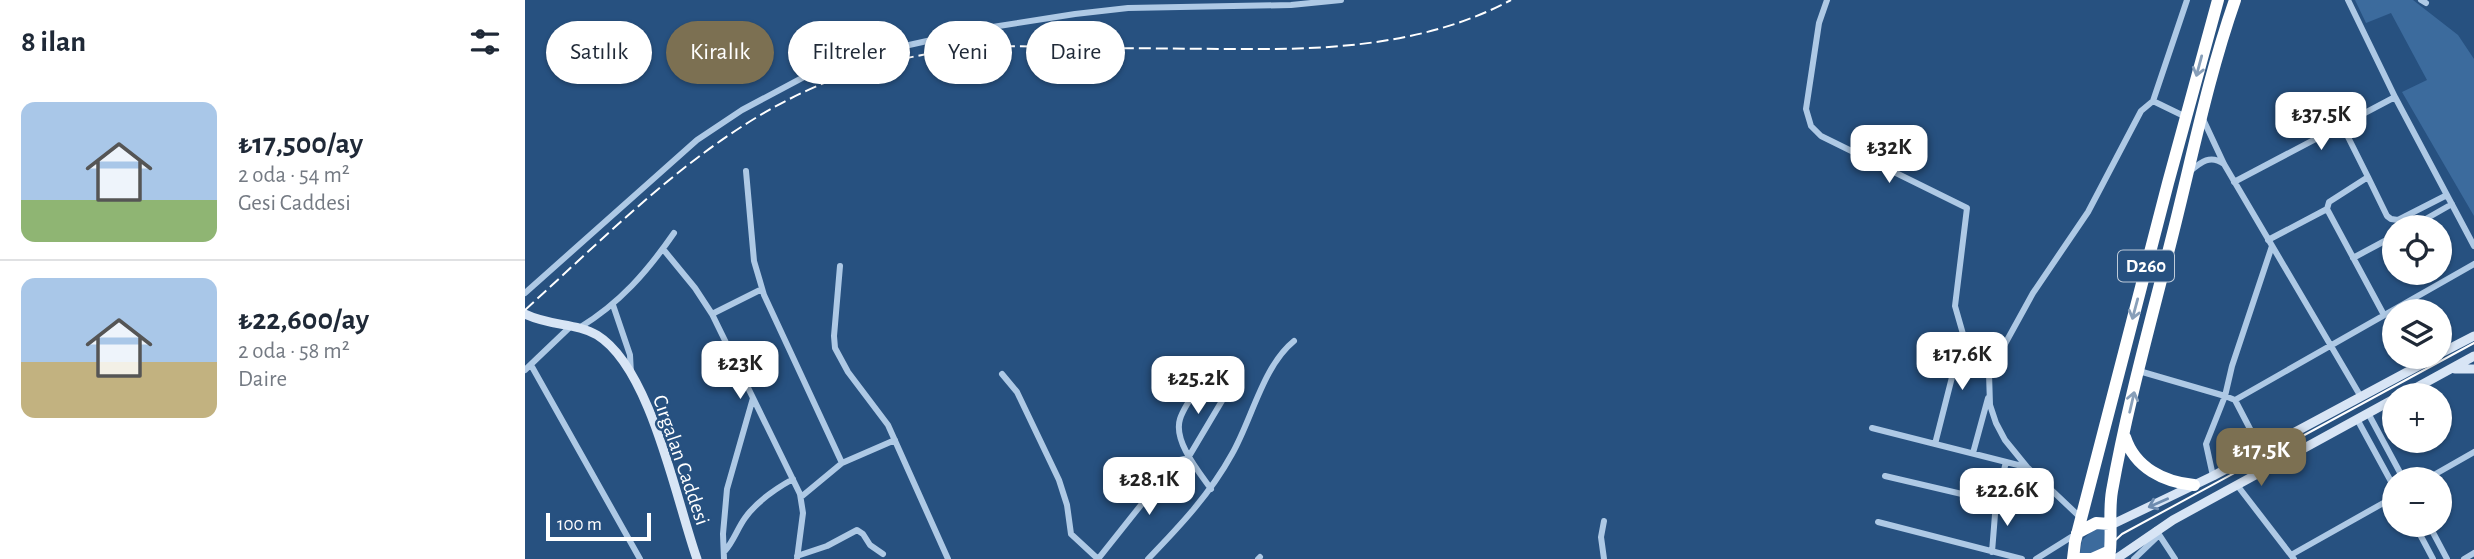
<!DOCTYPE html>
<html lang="tr">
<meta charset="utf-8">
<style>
:root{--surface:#fff;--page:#f6f6f7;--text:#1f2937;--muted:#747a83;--line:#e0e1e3;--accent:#7c7052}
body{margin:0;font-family:"Alegreya Sans",sans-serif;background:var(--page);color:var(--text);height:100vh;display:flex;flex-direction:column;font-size:26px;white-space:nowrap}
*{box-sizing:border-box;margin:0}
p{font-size:23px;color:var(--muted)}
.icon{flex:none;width:38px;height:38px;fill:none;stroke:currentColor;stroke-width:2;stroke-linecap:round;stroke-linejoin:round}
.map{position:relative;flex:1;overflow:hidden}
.side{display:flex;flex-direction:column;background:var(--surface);width:525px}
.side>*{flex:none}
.top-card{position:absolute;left:21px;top:21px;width:665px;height:63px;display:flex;gap:14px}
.buttons{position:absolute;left:1857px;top:215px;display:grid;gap:14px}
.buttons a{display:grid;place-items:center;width:70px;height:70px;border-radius:50%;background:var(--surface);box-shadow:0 2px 5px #0004;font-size:35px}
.scale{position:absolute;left:21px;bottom:18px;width:105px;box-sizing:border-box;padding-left:7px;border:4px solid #fff;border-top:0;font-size:19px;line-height:24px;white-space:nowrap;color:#fff;-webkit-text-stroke:5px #275180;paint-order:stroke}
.price{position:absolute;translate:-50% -60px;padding:0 16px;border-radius:14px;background:#fff;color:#222;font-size:23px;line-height:46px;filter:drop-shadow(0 2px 4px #0008)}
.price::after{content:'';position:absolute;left:50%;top:42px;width:21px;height:16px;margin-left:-10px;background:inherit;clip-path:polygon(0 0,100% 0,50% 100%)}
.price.current{background:var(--accent);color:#fff}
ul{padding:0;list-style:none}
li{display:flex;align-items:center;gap:21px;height:175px;padding:0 21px}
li+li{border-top:2px solid var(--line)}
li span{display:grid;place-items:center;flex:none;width:196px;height:140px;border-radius:14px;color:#555}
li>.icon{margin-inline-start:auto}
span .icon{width:84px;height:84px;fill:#fffc;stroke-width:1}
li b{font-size:30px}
h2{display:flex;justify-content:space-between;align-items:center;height:84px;padding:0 21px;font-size:30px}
.chip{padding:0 24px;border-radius:32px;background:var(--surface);box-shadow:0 2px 5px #0004;font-size:24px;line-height:63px}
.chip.current{background:var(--accent);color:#fff}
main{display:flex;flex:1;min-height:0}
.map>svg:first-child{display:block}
</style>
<main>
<section class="side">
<h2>8 ilan<svg class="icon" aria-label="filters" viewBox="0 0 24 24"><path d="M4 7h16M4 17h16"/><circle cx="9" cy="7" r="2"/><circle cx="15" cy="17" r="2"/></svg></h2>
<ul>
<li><span style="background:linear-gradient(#a9c7e8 70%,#8fb573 0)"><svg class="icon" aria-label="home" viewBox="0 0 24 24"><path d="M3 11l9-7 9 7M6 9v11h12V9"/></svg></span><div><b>₺17,500/ay</b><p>2 oda · 54 m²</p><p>Gesi Caddesi</p></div></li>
<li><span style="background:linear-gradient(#a9c7e8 60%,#c2b280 0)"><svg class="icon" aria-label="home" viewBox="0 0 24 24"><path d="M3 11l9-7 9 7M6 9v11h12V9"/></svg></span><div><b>₺22,600/ay</b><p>2 oda · 58 m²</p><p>Daire</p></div></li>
</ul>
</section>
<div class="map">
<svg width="1949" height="559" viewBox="0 0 1949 559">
<rect width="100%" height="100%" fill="#275180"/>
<path fill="#3c6b9d" d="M1830 0H1888L1933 35 1949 59V216L1877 92 1902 80 1866 13 1841 23Z
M1569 529H1582L1578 554 1555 553 1557 540Z"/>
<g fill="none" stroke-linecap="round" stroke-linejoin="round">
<path stroke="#aec9e5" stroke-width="6" d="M1302 0 1294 23 1281 109 1286 126 1296 136 1442 208 1430 306 1438 334 1464 373
M1823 0 1870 97 1949 246
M1896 0 1901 3
M1628 101 1661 117
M1678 119 1699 164 1836 397
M221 171 229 261 239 295 317 463
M1664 172C1676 162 1685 154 1699 164
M1843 177 1862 216 1866 219 1873 220 1922 195
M1709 182 1870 97
M1802 209 1804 202 1843 177 1817 125
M1885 228 1927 204
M1743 240 1802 209 1859 315
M138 249 170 288 187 314 275 494 278 513 272 559
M1828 258 1869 236
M315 266 309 336 310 348 323 372 363 425 423 559
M0 293 172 140 217 110 307 62 461 28 550 14 603 8 766 5 816 0
M88 305 105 355 106 374
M187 314 237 289
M54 328C95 303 122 272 149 233
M6 365 115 559
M0 370 45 327
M1614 371 1700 396 1681 444 1688 476
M477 374 492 392 534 480 542 505 546 534 573 559
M671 378C671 397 660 403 655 419 648 441 674 472 686 489
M1710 400 1949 264
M1843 413 1879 480
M1832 419 1869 487
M1347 428 1501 467
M1410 444 1438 334
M1736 450 1710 400 1700 396 1707 366 1747 246
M1448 453 1463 398
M1360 476 1471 502 1481 462
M1900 480 1949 452
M1712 485 1769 559
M276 497 317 463 370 440
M1556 518 1502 467 1480 440 1471 423 1465 405 1464 373 1508 293 1563 212 1616 111 1628 101 1662 0
M1353 522 1497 559
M1890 525 1908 559
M1904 525 1922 559
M1631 530 1650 559
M199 552C209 541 212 529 220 518 232 501 250 489 268 479
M1467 552 1471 502
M1766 555 1869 497
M272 556 302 546 332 530 338 534 345 545 358 554
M199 559 198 534 202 489 228 398
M573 559 651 461 663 458 710 379
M623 559C655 526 685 494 707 454 727 419 738 366 769 341
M733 559 735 557
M1079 559 1076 537 1079 521
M1511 559 1551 534
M1609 559 1634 535
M1939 559 1949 553"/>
<path stroke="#d8e5f5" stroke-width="9" d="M0 314C24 326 52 323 72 335 126 368 151 500 172 559
M1914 354 1949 336
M1930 369H1949
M1876 396 1949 356
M1586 525 1688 476 1910 357
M1591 559 1648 520 1869 399"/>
<path stroke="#fff" stroke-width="12" d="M1600 437C1610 468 1639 482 1669 485
M1552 533 1571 523 1584 524
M1548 559 1550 542 1643 183 1693 0
M1549 559H1567L1585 551
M1584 559C1588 535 1583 515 1587 491 1602 406 1626 321 1647 237 1667 158 1683 77 1710 0"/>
<path stroke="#fff" stroke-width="2" d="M1570 559 1597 534 1949 343"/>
<path stroke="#fff" stroke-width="2" stroke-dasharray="12 5" stroke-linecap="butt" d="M0 310C98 221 193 120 320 75 366 59 416 50 463 47 496 45 529 48 561 48 613 48 665 49 718 49 809 50 904 44 986 0"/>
</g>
<defs><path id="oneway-shaft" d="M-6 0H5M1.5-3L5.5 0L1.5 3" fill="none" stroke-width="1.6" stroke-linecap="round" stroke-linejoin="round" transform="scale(1.75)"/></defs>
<g stroke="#889fb9">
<use href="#oneway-shaft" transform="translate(1674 66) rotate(105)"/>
<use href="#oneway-shaft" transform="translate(1610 309) rotate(105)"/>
<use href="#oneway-shaft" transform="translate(1607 402) rotate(-77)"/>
</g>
<use stroke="#6e8caf" href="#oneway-shaft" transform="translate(1633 503) rotate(156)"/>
<g text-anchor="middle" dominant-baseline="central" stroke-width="5" stroke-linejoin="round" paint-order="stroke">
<rect fill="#275180" stroke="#becbd9" stroke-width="2" x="1593" y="250.5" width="56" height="31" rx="5"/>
<g font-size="19" font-weight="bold" fill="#fff">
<text x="1621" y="266">D260</text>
</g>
<g font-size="21" fill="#fff" stroke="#275180">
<text transform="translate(156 460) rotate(71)">Cırgalan Caddesi</text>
</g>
</g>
</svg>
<div class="buttons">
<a><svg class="icon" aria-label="locate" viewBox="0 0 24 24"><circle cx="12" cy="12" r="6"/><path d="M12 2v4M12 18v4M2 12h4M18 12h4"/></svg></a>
<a><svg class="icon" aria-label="layers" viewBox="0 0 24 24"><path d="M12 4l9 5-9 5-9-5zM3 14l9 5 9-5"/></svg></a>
<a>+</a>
<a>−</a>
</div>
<div class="scale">100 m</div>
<b class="price" style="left:1796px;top:152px">₺37.5K</b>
<b class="price" style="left:1364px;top:185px">₺32K</b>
<b class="price" style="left:1437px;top:392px">₺17.6K</b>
<b class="price" style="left:215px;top:401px">₺23K</b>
<b class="price" style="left:673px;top:416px">₺25.2K</b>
<b class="price current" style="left:1736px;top:488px">₺17.5K</b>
<b class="price" style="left:624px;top:517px">₺28.1K</b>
<b class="price" style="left:1482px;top:528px">₺22.6K</b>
<div class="top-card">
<a class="chip">Satılık</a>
<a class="chip current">Kiralık</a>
<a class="chip">Filtreler</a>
<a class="chip">Yeni</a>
<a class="chip">Daire</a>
</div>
</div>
</main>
